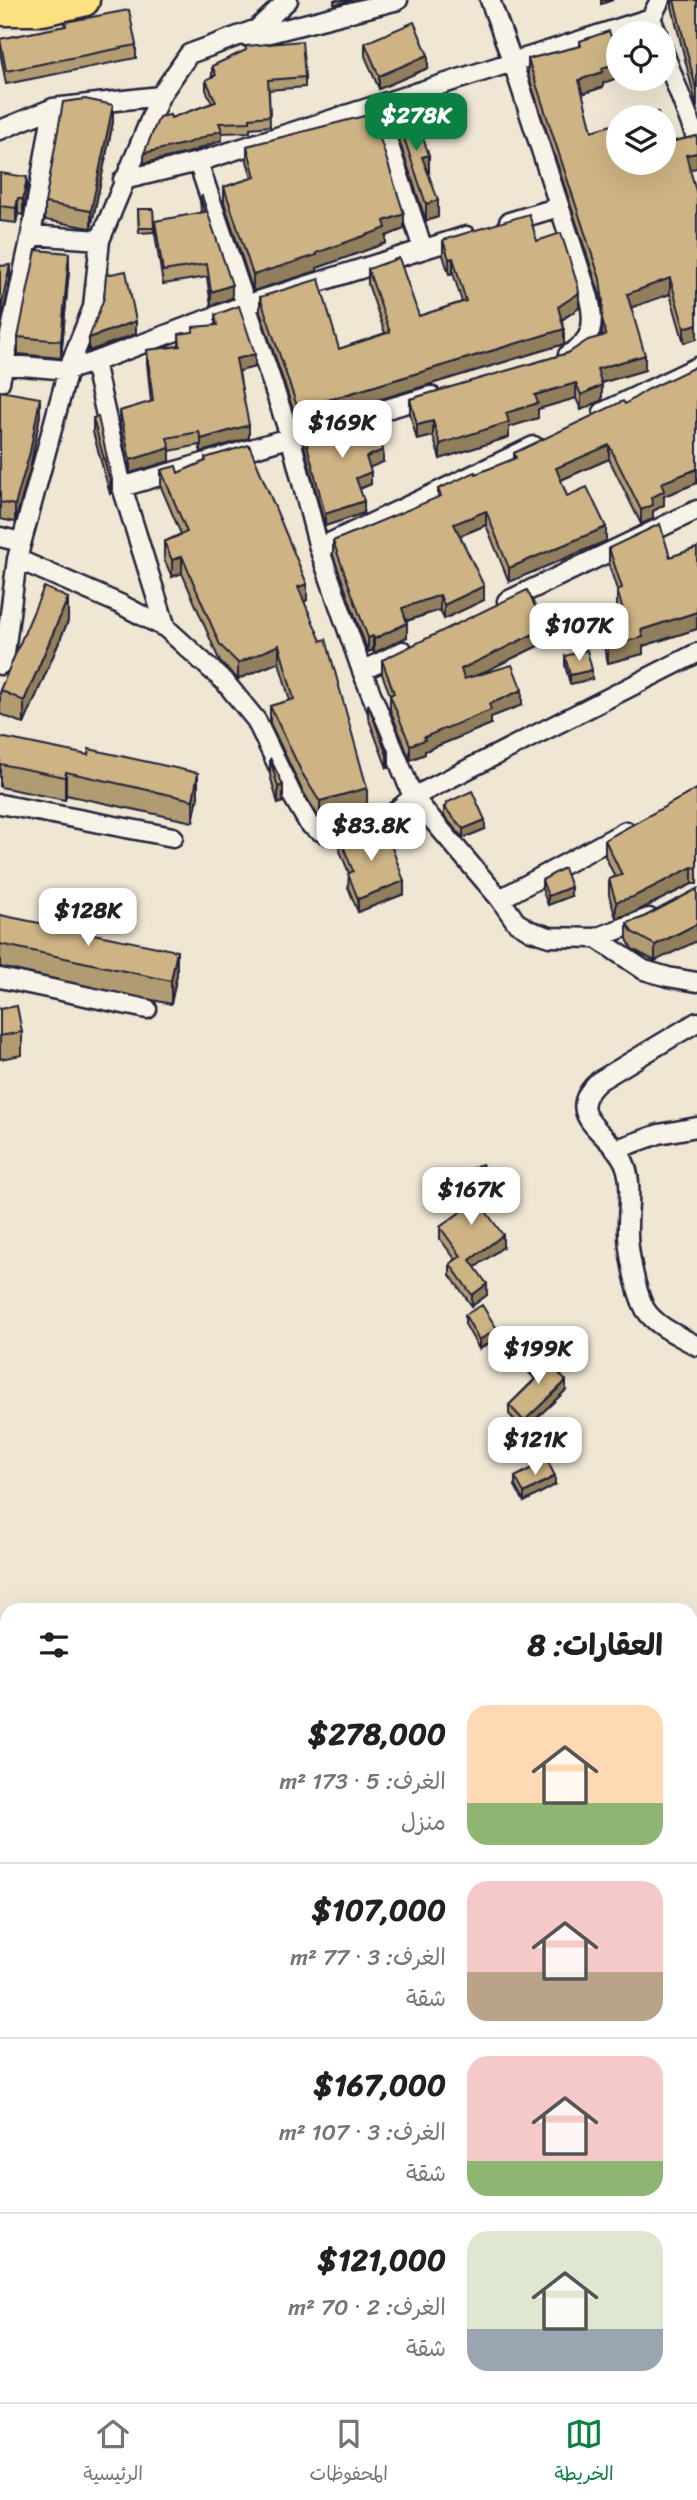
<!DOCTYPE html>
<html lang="ar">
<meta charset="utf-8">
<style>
:root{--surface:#fff;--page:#f6f6f6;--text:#202124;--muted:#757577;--line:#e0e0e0;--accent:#0b8043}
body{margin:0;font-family:Sriracha,"Playpen Sans Arabic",sans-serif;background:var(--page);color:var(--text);direction:rtl;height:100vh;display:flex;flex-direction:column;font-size:26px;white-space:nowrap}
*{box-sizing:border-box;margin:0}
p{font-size:23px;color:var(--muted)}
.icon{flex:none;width:38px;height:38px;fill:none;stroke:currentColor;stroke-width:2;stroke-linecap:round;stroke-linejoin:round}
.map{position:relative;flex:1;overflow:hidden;direction:ltr}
.details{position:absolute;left:0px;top:1603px;width:698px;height:800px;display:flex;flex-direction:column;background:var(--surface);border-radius:21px 21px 0 0;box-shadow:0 7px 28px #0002;direction:rtl}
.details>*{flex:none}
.controls{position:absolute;left:606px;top:21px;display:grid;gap:14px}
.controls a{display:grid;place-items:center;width:70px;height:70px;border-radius:50%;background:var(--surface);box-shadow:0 7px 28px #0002;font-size:35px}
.price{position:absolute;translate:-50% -60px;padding:0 16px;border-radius:14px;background:#fff;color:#222;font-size:23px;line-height:46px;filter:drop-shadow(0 2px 4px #0008)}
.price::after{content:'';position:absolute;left:50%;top:42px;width:21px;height:16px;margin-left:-10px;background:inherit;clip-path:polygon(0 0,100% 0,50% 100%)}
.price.on{background:var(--accent);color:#fff}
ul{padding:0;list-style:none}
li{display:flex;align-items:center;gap:21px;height:175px;padding:0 35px}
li+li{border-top:2px solid var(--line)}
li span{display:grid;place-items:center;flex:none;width:196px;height:140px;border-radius:21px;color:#555}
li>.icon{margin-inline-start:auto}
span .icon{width:84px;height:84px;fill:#fffc;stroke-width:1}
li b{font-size:30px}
h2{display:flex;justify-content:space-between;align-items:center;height:84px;padding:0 35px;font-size:30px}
.tab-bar{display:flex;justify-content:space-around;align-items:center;height:98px;border-top:2px solid var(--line);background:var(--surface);font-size:19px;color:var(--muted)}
.tab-bar a{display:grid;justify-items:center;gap:4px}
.tab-bar .on{color:var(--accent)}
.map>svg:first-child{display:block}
</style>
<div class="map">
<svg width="697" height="2402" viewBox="0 0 697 2402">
<rect width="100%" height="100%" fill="#efe6d4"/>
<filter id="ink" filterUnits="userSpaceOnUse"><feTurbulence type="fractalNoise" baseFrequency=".0143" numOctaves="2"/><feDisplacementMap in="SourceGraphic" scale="14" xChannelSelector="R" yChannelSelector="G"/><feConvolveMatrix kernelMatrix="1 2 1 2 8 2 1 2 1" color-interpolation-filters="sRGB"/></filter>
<g filter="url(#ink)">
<path fill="#e5d7bc" d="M697 1973V2402H677L669 2396H691V1986Z"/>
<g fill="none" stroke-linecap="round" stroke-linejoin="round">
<g stroke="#22223b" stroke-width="23">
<path id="street" d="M490 0 513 63 589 298C595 324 593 341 568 355
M657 33 651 18 660 0
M250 38 398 0
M663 50 697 140
M376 106 423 249
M0 130 53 108 160 96
M198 162 290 436 319 548 362 671 413 797 500 899 516 922 531 931 550 937 596 938 649 918
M123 180 198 162 651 18
M509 222 559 207
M31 235 100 240
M94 362 122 487 166 628
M0 364 68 370 94 362 245 305 466 236
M0 382 31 235 53 108
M603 412 697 367
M122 487 431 396
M0 537 21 542
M319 548 534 446
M17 559 120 604 166 628 225 682 256 720 292 795 309 824 316 829 327 834 341 835 357 834 377 827 413 797 697 653
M507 601 697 510
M0 665 5 653 17 559 68 370 93 307 100 240 160 96 189 54 257 29 288 0
M362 671 403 651
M0 804 173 837
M500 899 626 831
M596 938 644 970 668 977 697 982
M0 978 147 1009
M697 1022 599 1081C558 1118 615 1133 626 1167 632 1185 628 1207 628 1226 627 1247 635 1290 645 1309 656 1327 680 1336 697 1346
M617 1149 659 1134 697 1127
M691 1791 697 1790
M0 1965 7 1962"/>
</g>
<g stroke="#22223b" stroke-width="37">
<path id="highway" d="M0 9H43L83 0"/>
</g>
<use href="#street" stroke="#f7f3e8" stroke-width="18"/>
<use href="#highway" stroke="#fbe180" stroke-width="32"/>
</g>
<path fill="#b19b72" stroke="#22223b" stroke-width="2" d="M672 0H697V108L672 7Z
M65 22 136 45V58L6 84 0 52V39L65 26Z
M580 41 603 83V87L582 94 592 131 666 143 697 136V168L690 169 684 343 670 294 631 307 645 370 601 383 602 400 581 410 576 398 538 409V418L509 427V437L440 459 433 436 417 440 410 414V399L568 353 602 336 603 311 600 295 528 74V59L580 46Z
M365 43 428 68 379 89 365 56Z
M212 66 305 77V87L269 90 270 126 250 128V132L222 133V140L188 153 144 163 171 118 212 103 206 90V80L212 77Z
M390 96 429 172H428L438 217 426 221 390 113Z
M366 105 404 229 386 236V243L317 268V271L253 291 224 202V187L252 178 247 161V146L366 116Z
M113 122 91 228 45 220V203Z
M0 173 27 193 23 215 18 214 16 223 0 221Z
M200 197 232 298 211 306 207 277 163 284 155 234V221L201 213Z
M138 209H153L154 232 139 233Z
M443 240 537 241 579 308 562 320 564 344 298 424 260 312V297L339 349 385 333 368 284V269L419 316 462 302 453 273 449 274 443 255Z
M0 266 10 281 2 319H0Z
M69 270 61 358 18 354V337Z
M215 315 255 367 239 371 249 438 201 452 199 445 170 451V461L130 473 120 424V411L151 402 147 363V350L179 346V334L193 332 215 325Z
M697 366V483L664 496V505L653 511V519L641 524 609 459 561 480 567 496 606 541 509 582 486 525 460 536 484 600 444 619 440 610 407 621V637L374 653 373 650 368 652 333 555V541L438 498V489L514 459V453L625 404Z
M0 391 40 415 30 469 15 522 0 519Z
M93 418 112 480V493L110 494 93 432Z
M304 433 383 462 370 467 371 484 360 489 364 513 325 526 304 445Z
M205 458 307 600 304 602 367 805 320 818 318 816 302 790 270 723V706L290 701 279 662 238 679 220 662 182 573 172 577 164 559V542L181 534 161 487V470L178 473 205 461Z
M609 548 670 557 697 548V629L643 646V654L608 663 603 642V625L621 621 617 606V590L609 565Z
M68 621 24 724 0 714V690Z
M546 642 478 675 522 705 491 717V724L425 751V754L410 760 390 709V695L382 674V660Z
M565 656 592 679 570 684 565 665Z
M368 704 389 754V768H387L368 717Z
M0 737 198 796 193 822 66 795 65 800 0 787Z
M270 758 283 802 278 804 270 775Z
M697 789V884H692L633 913 616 918 609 895V879L615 877 605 856V840Z
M446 803 485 829 463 838 444 816V807L446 806Z
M340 838 370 841 404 894 358 912 348 887 349 873 340 851Z
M542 880 571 896 548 905 542 889Z
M697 889 655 961 632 949 627 939V923L642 918Z
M0 915 177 974 171 1004 0 967Z
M0 1009 22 1032V1055L0 1059Z
M452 1176 493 1201 482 1206 503 1247 475 1267 487 1295 472 1306 450 1275V1264L455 1259 440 1239V1227L462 1211 452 1188Z
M465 1315 497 1338 479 1349 465 1324Z
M525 1359 566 1390 524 1430 509 1414V1405L535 1379 525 1368Z
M515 1477 555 1485 524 1502 515 1486Z
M7 2081V2119H0V2082Z
M6 2286H7V2358L0 2333V2303L6 2301Z
M18 2396H53L54 2402H20Z"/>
<path fill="#907e5c" stroke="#22223b" stroke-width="2" d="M334 0H352L334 5Z
M601 0H613L601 4Z
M428 55V68L379 89V76Z
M618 63V78L603 83V87L579 95V80L602 68Z
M113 105V122L91 228V211Z
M222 130V140L188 153 144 163V153Z
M697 153V168L686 170V155Z
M429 155V172L422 174V157Z
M27 177V193L23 215V200Z
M18 198V214L16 223V208Z
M438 200V217L426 221V204Z
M404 214V229L386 236V243L317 268V271L253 291V275L316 253 384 221Z
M69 253V270L61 358V341Z
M453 258V273L449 274V259Z
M10 265V281L2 319V302Z
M670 278V294L627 309V294Z
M232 285V298L211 306V292Z
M579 293V308L558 322V307Z
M136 321V334L89 351V338Z
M697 324V339L684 343V328Z
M564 329V344L298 424V409Z
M255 354V367L236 372V359Z
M645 355V370L597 384V369Z
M576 383V398L538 409V418L509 427V437L440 459V444L506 413 535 395Z
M602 385V400L581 410V395Z
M40 398V415L30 469 15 522V505Z
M433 421V436L417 440V425Z
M249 425V438L201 452V439Z
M609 445V459L556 482V468Z
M170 448V461L130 473V460Z
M383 450V462L366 469V457Z
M697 469V483L664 496V505L653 511V519L641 524V510L661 483Z
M371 472V484L356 490V478Z
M112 480V493L110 494V481Z
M364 501V513L325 526V514Z
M486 511V525L454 538V524Z
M606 527V541L509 582V568Z
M182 556V573L172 577V560Z
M307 584V600L298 604V587Z
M484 586V600L444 619V605Z
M440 595V610L402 622V608Z
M68 598V621L24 724V701Z
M697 612V629L643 646V654L608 663V646L641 630Z
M407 623V637L374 653V639Z
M546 628V642L461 683V669Z
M373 636V650L368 652V638Z
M279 645V662L238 679V663Z
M592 670V679L570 684V675Z
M522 690V705L491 717V724L425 751V754L410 760V745L489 704Z
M389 754V768H387V755Z
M66 772V795L65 800V777Z
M198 773V796L193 822V800Z
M283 785V802L278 804V787Z
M367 788V805L320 818V801Z
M485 820V829L463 838V829Z
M692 867V884L633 913 616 918V902Z
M404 881V894L358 912V899Z
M571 887V896L548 905V896Z
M697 924V941L655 961V945Z
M177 951V974L171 1004V981Z
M493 1190V1201L476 1209V1198Z
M503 1235V1247L470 1271V1260Z
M487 1284V1295L472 1306V1295Z
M497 1329V1338L479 1349V1340Z
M566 1381V1390L524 1430V1421Z
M555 1476V1485L524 1502V1493Z"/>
<path fill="#ceb484" stroke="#22223b" stroke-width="2" d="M674 0H697V93V92Z
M129 10 136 45 6 71 0 39 66 26 65 22Z
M414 22 428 55 379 76 365 43Z
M609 31 618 57V63L602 68 603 72 579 80 592 131 618 123V163H663V133L666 143 697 136V153L686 155 697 195V324L684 328 670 278 627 294 645 355 597 369 602 385 581 395 576 383 535 395 538 403 506 413 509 422 440 444 433 421 417 425 410 399 568 353 588 340 606 335 602 318 603 302 600 279 528 59 581 46 580 41Z
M302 41 305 77 268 80 270 116 250 118V122L219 123 222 130 188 143 144 153 159 117 170 115 171 118 216 102 206 80 216 75 212 66 246 50V46Z
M394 95 405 123 416 119 429 155 422 157 438 200 426 204 390 96Z
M85 99 113 105 91 211 45 203 63 102Z
M369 104 404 214 384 221 386 228 316 253 317 255 253 275 224 187 255 177 247 146 368 115 366 105Z
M658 112 659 117H640Z
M0 173 27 177 23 200 18 198 16 208 0 206Z
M202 196 232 285 211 292 207 264 163 271 155 221 205 212 200 197Z
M138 209H153L154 228H139Z
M529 214 537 241 561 233 578 286 579 293 558 307 564 329 298 409 260 297 319 279 339 349 390 332 368 269 399 258 419 316 466 301 453 258 449 259 443 240Z
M36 250 69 253 61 341 18 337Z
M10 265 2 302H0V266Z
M126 271 136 321 89 338 104 298 106 275Z
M239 306 255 354 236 359 249 425 201 439 199 432 167 438 170 448 130 460 120 411 153 401 147 350 180 346 179 334 193 332V327L217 325 215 315Z
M697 366V469L661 483 664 491 651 498 653 505 641 510 609 445 556 468 567 496 587 487 606 527 509 568 486 511 454 524 484 586 444 605 440 595 402 608 407 623 374 639 373 636 368 638 333 541 441 496 438 489 475 472 476 474 516 458 514 453 623 401 625 404 647 390Z
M0 391 40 398 30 452 15 505 0 502Z
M369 414 383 450 366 457 371 472 356 478 364 501 325 514 304 433Z
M98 417 112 480 110 481 93 418Z
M249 445 307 584 298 587 321 641 326 639 367 788 320 801 318 799 302 773 270 706 294 699 279 645 238 663 220 645 182 556 172 560 164 542 187 532 161 470 176 466 178 473 206 461 205 458Z
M660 524 670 557 697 548V612L641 630 643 637 608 646 603 625 626 620 617 590 622 588 609 548Z
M44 587 68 598 24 701 0 690Z
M527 590 546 628 461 669 464 679 512 665 522 690 489 704 491 710 424 737 425 740 410 745 390 695 394 693 382 660Z
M587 650 592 670 570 675 565 656Z
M368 704 389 754 387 755Z
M0 737 88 755 89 749 198 773 193 800 66 772 65 777 0 764Z
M270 758 283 785 278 787Z
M697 789V868L692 867 633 897 616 902 609 879 622 875 605 840Z
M472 791 485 820 463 829 444 807 447 805 446 803Z
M366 830 370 841 387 834 404 881 358 899 348 874 353 871 340 838Z
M564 868 571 887 548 896 542 880Z
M697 889V924L655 945 632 932 627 923 642 918Z
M0 915 177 951 171 981 0 944Z
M17 1006 22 1032 0 1036V1009Z
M482 1164 493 1190 476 1198 503 1235 470 1260 487 1284 472 1295 450 1264 461 1256 440 1227 466 1208 452 1176Z
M482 1305 497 1329 479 1340 465 1315Z
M535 1348 566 1381 524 1421 509 1405 540 1375 525 1359Z
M547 1460 555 1476 524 1493 515 1477Z
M7 2081V2103L0 2104V2082Z
M7 2301V2342L0 2318V2303Z
M22 2396H53L54 2402H24Z"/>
</g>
</svg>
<div class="controls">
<a><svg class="icon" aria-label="locate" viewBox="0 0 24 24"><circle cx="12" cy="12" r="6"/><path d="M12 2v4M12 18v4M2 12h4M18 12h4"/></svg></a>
<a><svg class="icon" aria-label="layers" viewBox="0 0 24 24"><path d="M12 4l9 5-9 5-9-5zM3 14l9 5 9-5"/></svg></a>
</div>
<b class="price on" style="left:416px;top:153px">$278K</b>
<b class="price" style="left:342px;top:460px">$169K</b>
<b class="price" style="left:579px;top:663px">$107K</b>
<b class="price" style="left:371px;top:863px">$83.8K</b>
<b class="price" style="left:88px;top:948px">$128K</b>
<b class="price" style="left:471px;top:1227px">$167K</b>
<b class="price" style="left:538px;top:1386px">$199K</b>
<b class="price" style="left:535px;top:1477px">$121K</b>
<section class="details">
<h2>العقارات: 8<svg class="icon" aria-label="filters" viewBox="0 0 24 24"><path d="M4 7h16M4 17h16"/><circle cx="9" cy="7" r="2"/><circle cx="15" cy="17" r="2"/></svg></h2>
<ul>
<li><span style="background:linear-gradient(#ffd9b3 70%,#8fb573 0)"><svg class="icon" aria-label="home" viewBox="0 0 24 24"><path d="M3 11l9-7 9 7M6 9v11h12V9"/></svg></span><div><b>$278,000</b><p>الغرف: 5 · 173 m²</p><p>منزل</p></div></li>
<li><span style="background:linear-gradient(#f6c9c9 65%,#b9a48a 0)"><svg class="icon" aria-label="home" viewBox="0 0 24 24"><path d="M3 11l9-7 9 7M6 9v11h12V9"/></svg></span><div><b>$107,000</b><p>الغرف: 3 · 77 m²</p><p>شقة</p></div></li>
<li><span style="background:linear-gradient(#f6c9c9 75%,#8fb573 0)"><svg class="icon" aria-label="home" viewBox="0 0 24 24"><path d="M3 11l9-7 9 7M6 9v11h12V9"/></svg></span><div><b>$167,000</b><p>الغرف: 3 · 107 m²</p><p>شقة</p></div></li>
<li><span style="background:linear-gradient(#dfe7d0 70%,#9aa5b1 0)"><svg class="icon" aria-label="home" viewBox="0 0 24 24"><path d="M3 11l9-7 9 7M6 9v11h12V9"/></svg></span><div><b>$121,000</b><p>الغرف: 2 · 70 m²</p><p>شقة</p></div></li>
</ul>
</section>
</div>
<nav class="tab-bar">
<a class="on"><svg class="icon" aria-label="map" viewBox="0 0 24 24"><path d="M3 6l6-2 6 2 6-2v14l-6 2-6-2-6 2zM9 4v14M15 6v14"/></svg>الخريطة</a>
<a><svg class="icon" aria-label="saved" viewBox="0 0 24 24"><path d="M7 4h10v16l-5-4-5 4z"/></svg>المحفوظات</a>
<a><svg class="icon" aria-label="home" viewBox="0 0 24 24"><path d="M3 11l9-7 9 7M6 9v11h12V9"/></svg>الرئيسية</a>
</nav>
